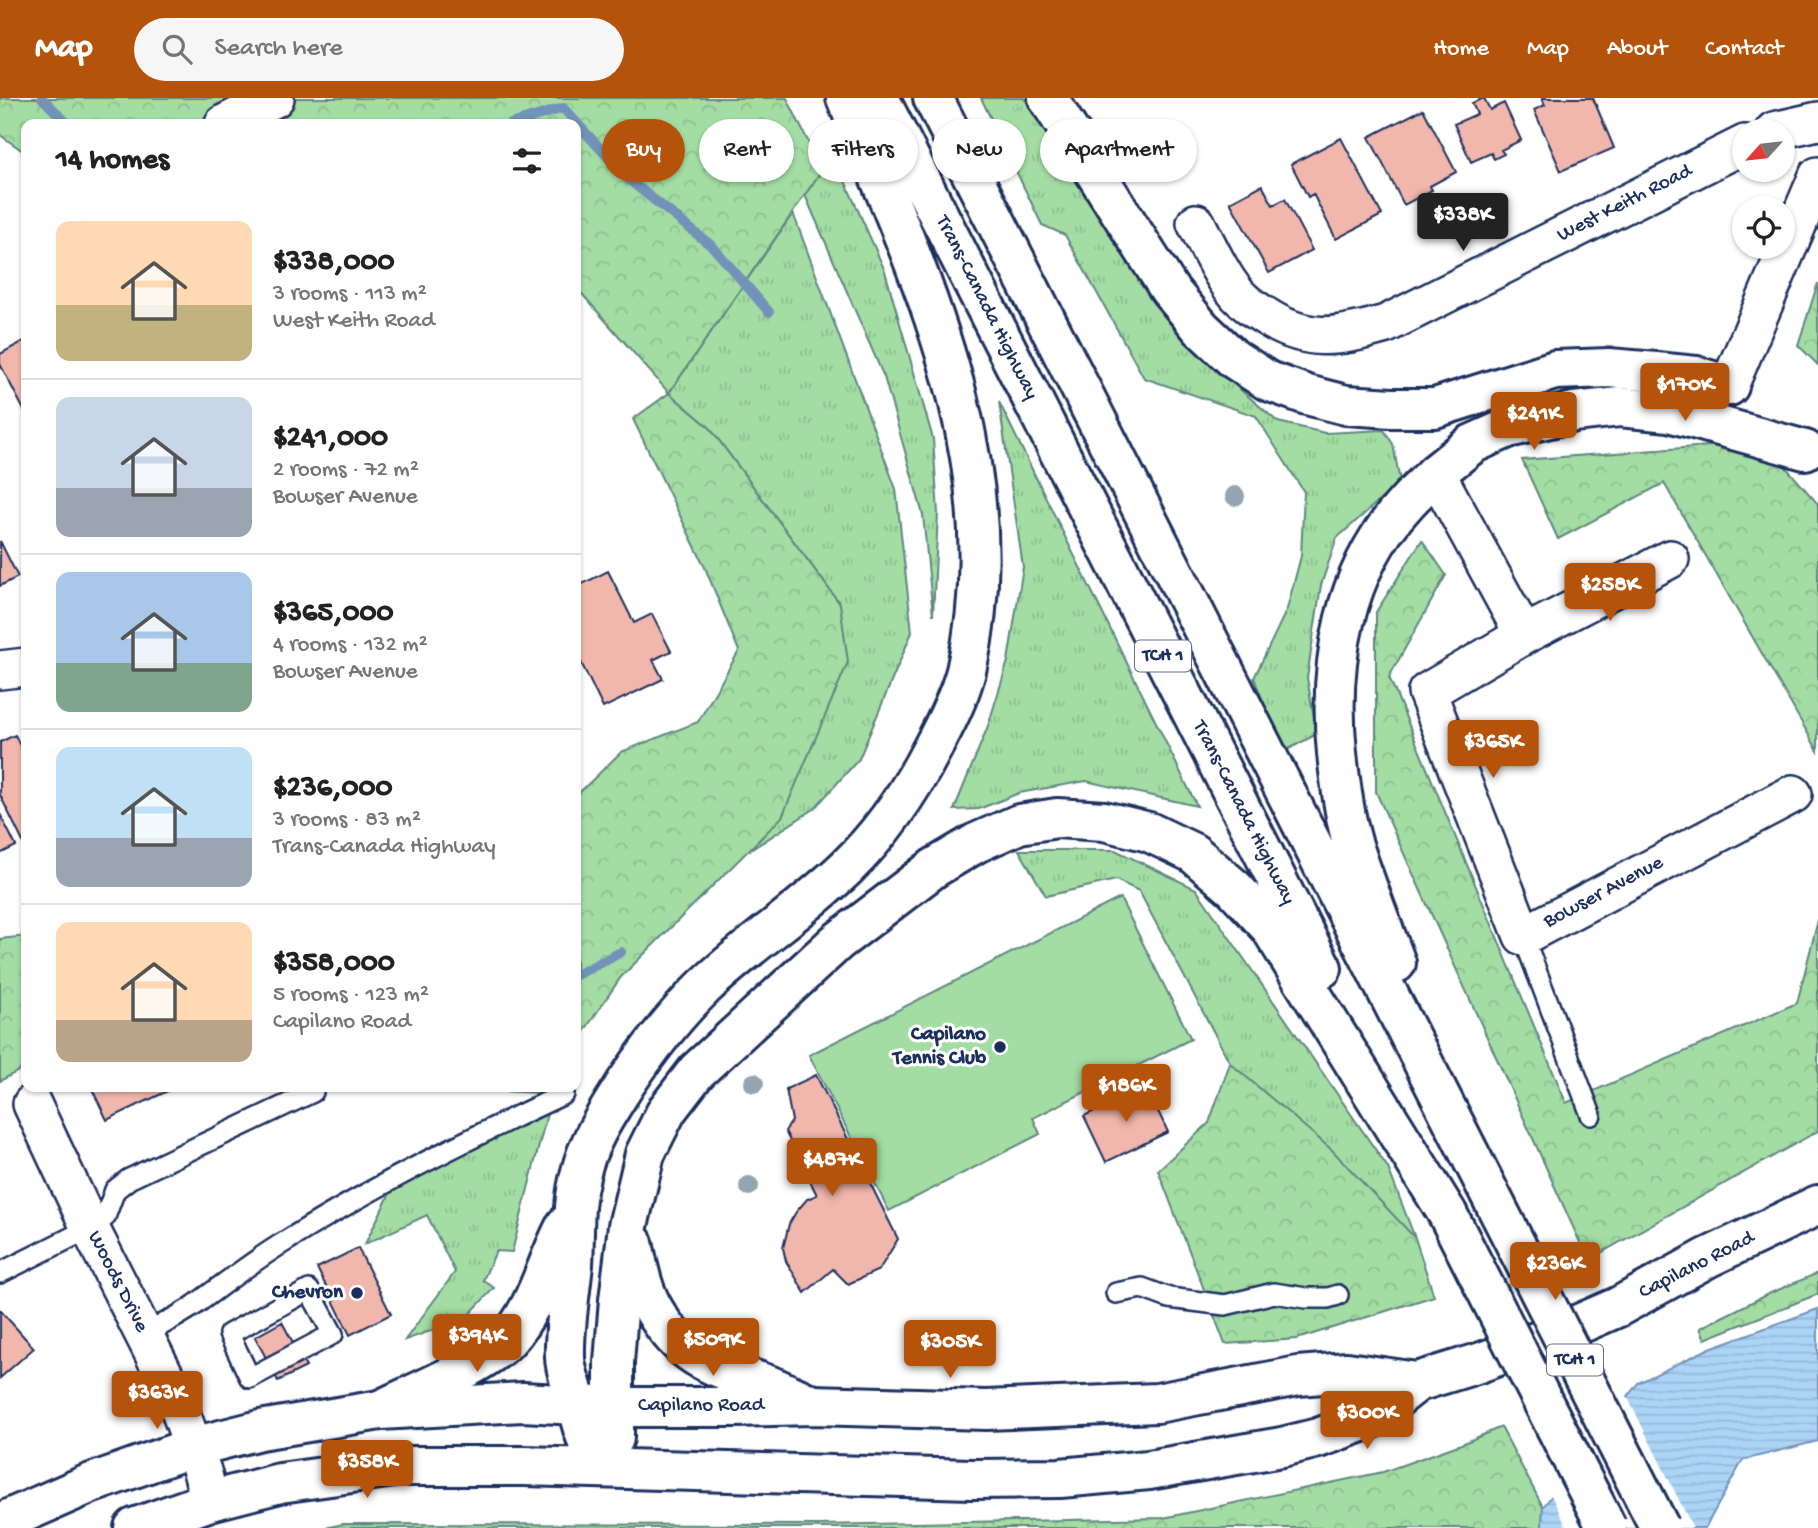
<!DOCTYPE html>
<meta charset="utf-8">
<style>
:root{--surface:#fff;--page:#f6f6f6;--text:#222;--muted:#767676;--line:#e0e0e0;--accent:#b45309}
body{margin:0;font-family:"Gochi Hand",sans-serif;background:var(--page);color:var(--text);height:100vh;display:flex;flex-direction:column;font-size:26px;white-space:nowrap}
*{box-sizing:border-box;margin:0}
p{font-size:23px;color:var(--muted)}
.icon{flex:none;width:38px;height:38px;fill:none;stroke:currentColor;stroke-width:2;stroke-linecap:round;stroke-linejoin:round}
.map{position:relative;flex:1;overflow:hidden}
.details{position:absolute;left:21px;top:21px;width:560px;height:973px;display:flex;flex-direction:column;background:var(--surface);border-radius:14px;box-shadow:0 2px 5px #0004}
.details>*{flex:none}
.hud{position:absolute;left:602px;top:21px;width:665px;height:63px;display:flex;gap:14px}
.needle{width:46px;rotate:243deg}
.controls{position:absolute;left:1732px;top:21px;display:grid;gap:14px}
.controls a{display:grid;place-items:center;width:63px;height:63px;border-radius:50%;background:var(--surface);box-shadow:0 2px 5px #0004;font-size:35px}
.price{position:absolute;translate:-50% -60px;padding:0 16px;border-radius:7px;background:var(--accent);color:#fff;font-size:23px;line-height:46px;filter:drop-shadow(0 2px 4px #0008)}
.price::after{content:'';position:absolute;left:50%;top:42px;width:21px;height:16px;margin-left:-10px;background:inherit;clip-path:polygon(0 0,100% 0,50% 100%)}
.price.current{background:#222;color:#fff}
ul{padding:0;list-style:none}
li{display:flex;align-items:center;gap:21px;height:175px;padding:0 35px}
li+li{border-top:2px solid var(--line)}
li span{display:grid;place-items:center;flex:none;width:196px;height:140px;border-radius:14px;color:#555}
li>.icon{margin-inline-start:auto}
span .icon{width:84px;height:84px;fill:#fffc;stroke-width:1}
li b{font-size:30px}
h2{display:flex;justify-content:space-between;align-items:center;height:84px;padding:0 35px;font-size:30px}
.chip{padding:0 24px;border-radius:32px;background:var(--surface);box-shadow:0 2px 5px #0004;font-size:24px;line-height:63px}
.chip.current{background:var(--accent);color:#fff}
header{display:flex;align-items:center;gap:42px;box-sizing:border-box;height:98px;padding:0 35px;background:var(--accent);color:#fff}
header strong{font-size:33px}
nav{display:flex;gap:38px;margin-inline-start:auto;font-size:24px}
.search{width:490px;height:63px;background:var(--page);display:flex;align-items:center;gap:18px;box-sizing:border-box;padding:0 24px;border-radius:38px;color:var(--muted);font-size:26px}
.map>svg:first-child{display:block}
</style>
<header>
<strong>Map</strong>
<div class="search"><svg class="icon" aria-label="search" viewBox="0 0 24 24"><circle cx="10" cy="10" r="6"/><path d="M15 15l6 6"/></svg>Search here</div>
<nav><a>Home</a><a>Map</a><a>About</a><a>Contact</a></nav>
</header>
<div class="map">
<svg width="1818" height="1430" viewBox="0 0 1818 1430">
<defs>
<pattern id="grass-tufts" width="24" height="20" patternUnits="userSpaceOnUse" patternTransform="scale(1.75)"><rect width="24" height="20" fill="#a3dda3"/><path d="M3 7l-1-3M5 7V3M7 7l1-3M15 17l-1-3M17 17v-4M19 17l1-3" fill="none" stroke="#8cbe8f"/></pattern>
<pattern id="forest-crowns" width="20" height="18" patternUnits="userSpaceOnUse" patternTransform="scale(1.75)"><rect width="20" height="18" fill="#a3dda3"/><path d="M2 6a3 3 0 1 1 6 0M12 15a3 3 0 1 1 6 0" fill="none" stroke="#8cbe8f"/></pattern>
<pattern id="water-rules" width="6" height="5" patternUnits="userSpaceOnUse" patternTransform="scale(1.75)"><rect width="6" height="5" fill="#acd4f6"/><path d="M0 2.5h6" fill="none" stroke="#93b6d5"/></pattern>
</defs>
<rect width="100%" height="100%" fill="#fff"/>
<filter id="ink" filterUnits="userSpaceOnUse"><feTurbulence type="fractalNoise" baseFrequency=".0143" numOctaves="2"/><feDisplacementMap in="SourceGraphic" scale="14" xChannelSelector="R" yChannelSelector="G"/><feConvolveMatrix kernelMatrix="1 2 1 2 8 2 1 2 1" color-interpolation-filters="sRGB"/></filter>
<g filter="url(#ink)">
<path fill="url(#grass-tufts)" stroke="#5f8680" stroke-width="2" d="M981 0H1024L1154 203 1198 255 1278 324 1325 335 1384 332 1393 346 1400 384 1337 440 1321 487 1307 580 1317 636 1283 654 1254 580 1287 511 1301 458 1304 394 1256 318 1144 280 1065 137 1042 127Z
M837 65 885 173 933 341 938 415 933 517 923 417 884 279 805 97 822 72Z
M793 115 896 391 912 534 859 661 814 711 749 753 784 715 840 506 709 329 669 295Z
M999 304 1197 708 1086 683 1019 695 979 711 954 712 988 628 1008 563 1023 469Z
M1019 752H1115L1196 791 1388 1070 1415 1140 1230 965 1139 793 1116 782 1046 798Z
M552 996 512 1154 496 1153 483 1182 494 1190 465 1221 405 1242 455 1174 427 1117 365 1146 395 1085Z"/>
<path fill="url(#forest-crowns)" stroke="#5f8680" stroke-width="2" d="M0 0H787L822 72 669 295 709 329 840 506 848 564 782 719 621 879 576 945V698L621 654 698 624 739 553 704 467 633 321 669 295 576 189V26H26V55L0 37Z
M1818 185V267L1798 247Z
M1764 344 1818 406V653L1664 385 1558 441 1522 362Z
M1422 442 1446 477 1389 579 1566 1005 1797 905 1818 822V1033L1588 1162 1376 694V514Z
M26 838V969L0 983V841Z
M1230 965 1332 1052 1415 1140 1434 1198 1297 1241 1225 1246 1158 1072 1209 1025Z
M470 989H555L552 996 471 991Z
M1818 1175V1196L1705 1241 1700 1230 1766 1197Z
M1501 1329 1543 1409 1542 1430H325L343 1426 819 1427 1163 1420 1383 1374 1464 1345Z"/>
<path fill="#a3dda3" stroke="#5f8680" stroke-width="2" d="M1120 800 1191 941 1033 1020 1040 1036 889 1113 809 957Z"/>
<path fill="url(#water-rules)" stroke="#7292b9" stroke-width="2" d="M1818 1211V1343L1743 1362 1705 1430H1542L1543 1409 1638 1285 1710 1250Z"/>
<path fill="#fff" d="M1626 1296 1693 1430H1567L1550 1395Z"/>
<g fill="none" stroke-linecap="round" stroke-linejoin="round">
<path stroke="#7292b9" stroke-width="10" d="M42 0 68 26
M511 26 563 10 628 81 713 149 769 214
M576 877 621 854"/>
</g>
<path fill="#f1b7ac" stroke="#1b2f5e" stroke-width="2" d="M1484 0 1490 12 1504 5 1521 42 1501 52 1504 56 1494 61 1491 55 1471 64 1454 26 1477 16 1472 5Z
M1542 0H1593L1614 50 1561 73 1534 12 1545 7Z
M1423 11 1456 74 1430 88 1432 92 1404 107 1369 39Z
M1341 40 1382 117 1336 141 1313 96 1308 99 1291 66Z
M1262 87 1273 107 1285 101 1312 152 1269 175 1230 104Z
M26 242V316L0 266V256Z
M0 443 18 479 0 488Z
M608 473 634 525 652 516 671 553 653 562 663 581 603 610 576 554V489Z
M15 637 26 660V743L23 744 0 697V644Z
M0 716 16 748 0 756Z
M816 977 898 1141 879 1172 848 1186 833 1171 805 1195 786 1163 783 1150 789 1126 796 1114 807 1101 817 1097 785 1033 792 1023 786 991Z
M1146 988 1168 1034 1106 1064 1084 1018Z
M91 989H176L107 1022Z
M358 1150 391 1216 350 1237 317 1170Z
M0 1212 34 1250 0 1280Z
M282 1224 306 1269 278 1283 255 1239Z"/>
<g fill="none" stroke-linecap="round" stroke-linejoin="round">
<g stroke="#1b2f5e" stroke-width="24">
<path id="service" d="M1523 838 1591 1017
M0 1175 90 1130 105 1119 115 1092 129 1081 313 994
M309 1192 333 1236 250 1280 229 1236Z
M1116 1195 1142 1190 1169 1200 1225 1207 1274 1195 1306 1200H1328L1338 1197
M144 1237C161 1227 179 1218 195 1207 225 1185 254 1162 286 1143 375 1087 469 1040 564 996"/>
</g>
<g stroke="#1b2f5e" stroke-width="42">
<path id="minor" d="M224 26 275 0
M1774 33 1818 23
M1196 125C1208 147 1218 172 1233 191 1240 201 1252 210 1262 216 1306 246 1337 240 1386 226L1745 46
M1729 288 1818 78
M1436 375 1524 537 1427 594 1523 838 1793 696
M1524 537 1670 461
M0 572 26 569
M32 1006 90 1130 174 1296 202 1373 210 1403"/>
</g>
<g stroke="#1b2f5e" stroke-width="44">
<path id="secondary" d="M1436 375 1472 346 1508 330 1574 314 1620 309 1669 314 1805 352
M0 1425 89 1386 193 1349 260 1332 380 1312 523 1304 614 1309H735L813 1307 986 1312 1157 1305 1298 1278 1347 1274 1417 1284
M134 1430 210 1403 280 1385 402 1368H524L972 1381 1060 1380 1149 1372 1282 1349 1318 1340 1370 1321 1417 1284 1479 1265 1554 1237 1618 1209 1707 1160 1818 1107"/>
</g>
<g stroke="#1b2f5e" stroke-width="44">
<path id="motorway" d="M879 0 1322 870
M933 0 1489 1094
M1048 0 1169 191 1201 230 1234 261 1268 283 1307 297 1346 307 1392 310H1435L1555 272 1609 270 1656 274 1696 278 1729 288
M1396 865C1381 825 1365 785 1352 744 1344 716 1340 684 1337 655 1328 566 1343 473 1406 405 1415 395 1426 385 1436 375
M633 1145C638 1168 642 1192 654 1212 683 1262 713 1268 763 1285 780 1291 797 1300 813 1307
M380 1312C414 1295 482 1268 507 1242 537 1210 546 1164 566 1127
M598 1370C586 1343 578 1318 572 1289 569 1280 565 1269 565 1259 564 1230 570 1196 573 1166 575 1134 572 1106 581 1074 589 1041 608 1014 626 985 649 951 674 918 704 889 749 846 801 813 846 770 882 735 910 694 932 651 945 627 959 600 966 573 1013 372 922 181 846 0
M598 1370 614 1340V1264L619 1202 628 1128 645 1056 667 1012 697 973 837 844 934 770 976 745 1019 726 1057 720 1104 723 1149 734 1193 755 1234 790 1270 829 1447 1115"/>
</g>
<use href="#service" stroke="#fff" stroke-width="19"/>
<use href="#minor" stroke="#fff" stroke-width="37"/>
<use href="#secondary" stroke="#fff" stroke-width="38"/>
<use href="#motorway" stroke="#fff" stroke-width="38"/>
<g stroke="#1b2f5e" stroke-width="44" stroke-linecap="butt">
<path id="motorway-bridge" d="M1489 1094 1660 1430
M1447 1115 1607 1430"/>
</g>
<use href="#motorway-bridge" stroke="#fff" stroke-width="38"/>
</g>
<g fill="#94a4b0">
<circle cx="1235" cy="398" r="10"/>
<circle cx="754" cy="985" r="10"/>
<circle cx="749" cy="1088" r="10"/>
</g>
</g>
<g fill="#1b2f5e" stroke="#fff" stroke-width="2.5">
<circle cx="1000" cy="949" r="7"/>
<circle cx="357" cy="1195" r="7"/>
</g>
<g text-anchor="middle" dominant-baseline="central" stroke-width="6" stroke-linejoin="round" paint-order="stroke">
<g fill="#fff" stroke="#5f6d8e" stroke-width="2">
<rect x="1135" y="542.5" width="56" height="31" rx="5"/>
<rect x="1547" y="1246.5" width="56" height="31" rx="5"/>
</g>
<g font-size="19" font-weight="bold" fill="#1b2f5e">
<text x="1163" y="558">TCH 1</text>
<text x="1575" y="1262">TCH 1</text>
</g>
<g font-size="21" fill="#1b2f5e" stroke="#fff">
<text transform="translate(1625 106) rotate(-27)">West Keith Road</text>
<text transform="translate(986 210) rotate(63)">Trans-Canada Highway</text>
<text transform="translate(1243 715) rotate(63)">Trans-Canada Highway</text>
<text transform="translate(1604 795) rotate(-28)">Bowser Avenue</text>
<text transform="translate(1697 1168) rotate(-27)">Capilano Road</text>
<text transform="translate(117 1184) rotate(63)">Woods Drive</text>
<text x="701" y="1308">Capilano Road</text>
</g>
<g font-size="21" font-weight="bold" fill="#1b2f5e" stroke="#fff" text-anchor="end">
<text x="986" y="937">Capilano<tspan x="986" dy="24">Tennis Club</tspan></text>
<text x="343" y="1195">Chevron</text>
</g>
</g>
</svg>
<div class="controls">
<a><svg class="needle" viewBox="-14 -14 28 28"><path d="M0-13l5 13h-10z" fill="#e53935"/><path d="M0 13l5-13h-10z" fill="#767676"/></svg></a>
<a><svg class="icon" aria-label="locate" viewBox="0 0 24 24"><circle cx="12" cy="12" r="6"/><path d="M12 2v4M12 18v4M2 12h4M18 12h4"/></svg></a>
</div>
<b class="price current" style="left:1463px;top:155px">$338K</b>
<b class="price" style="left:1685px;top:325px">$170K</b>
<b class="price" style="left:1534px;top:354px">$241K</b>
<b class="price" style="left:1610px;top:525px">$258K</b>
<b class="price" style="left:1493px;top:682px">$365K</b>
<b class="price" style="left:1126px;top:1026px">$186K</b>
<b class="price" style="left:832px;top:1100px">$487K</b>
<b class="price" style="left:1555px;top:1204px">$236K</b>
<b class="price" style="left:477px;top:1276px">$394K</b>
<b class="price" style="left:713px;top:1280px">$509K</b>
<b class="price" style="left:950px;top:1282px">$305K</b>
<b class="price" style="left:157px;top:1333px">$363K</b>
<b class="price" style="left:1367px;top:1353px">$300K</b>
<b class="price" style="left:367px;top:1402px">$358K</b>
<div class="hud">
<a class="chip current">Buy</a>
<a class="chip">Rent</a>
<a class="chip">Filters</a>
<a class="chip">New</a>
<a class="chip">Apartment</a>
</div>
<section class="details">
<h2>14 homes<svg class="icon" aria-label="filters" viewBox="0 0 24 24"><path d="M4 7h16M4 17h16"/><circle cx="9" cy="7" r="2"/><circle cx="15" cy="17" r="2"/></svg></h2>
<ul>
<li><span style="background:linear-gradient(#ffd9b3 60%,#c2b280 0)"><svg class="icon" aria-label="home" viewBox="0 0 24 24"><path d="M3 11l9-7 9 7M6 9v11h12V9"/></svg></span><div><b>$338,000</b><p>3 rooms · 113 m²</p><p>West Keith Road</p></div></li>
<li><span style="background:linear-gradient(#c9d6e8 65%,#9aa5b1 0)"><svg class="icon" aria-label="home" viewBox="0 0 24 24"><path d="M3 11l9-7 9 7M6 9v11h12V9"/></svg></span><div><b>$241,000</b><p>2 rooms · 72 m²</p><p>Bowser Avenue</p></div></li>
<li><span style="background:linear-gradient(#a9c7e8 65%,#7fa58c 0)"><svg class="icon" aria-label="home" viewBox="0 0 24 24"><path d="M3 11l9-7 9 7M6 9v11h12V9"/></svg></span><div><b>$365,000</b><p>4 rooms · 132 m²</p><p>Bowser Avenue</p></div></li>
<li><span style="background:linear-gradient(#bfe0f5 65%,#9aa5b1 0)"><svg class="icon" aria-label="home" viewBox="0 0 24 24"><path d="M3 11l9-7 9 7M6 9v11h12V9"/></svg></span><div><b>$236,000</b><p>3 rooms · 83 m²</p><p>Trans-Canada Highway</p></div></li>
<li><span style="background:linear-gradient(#ffd9b3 70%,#b9a48a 0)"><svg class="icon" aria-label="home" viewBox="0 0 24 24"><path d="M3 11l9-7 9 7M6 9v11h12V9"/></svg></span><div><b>$358,000</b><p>5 rooms · 123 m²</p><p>Capilano Road</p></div></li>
</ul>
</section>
</div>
